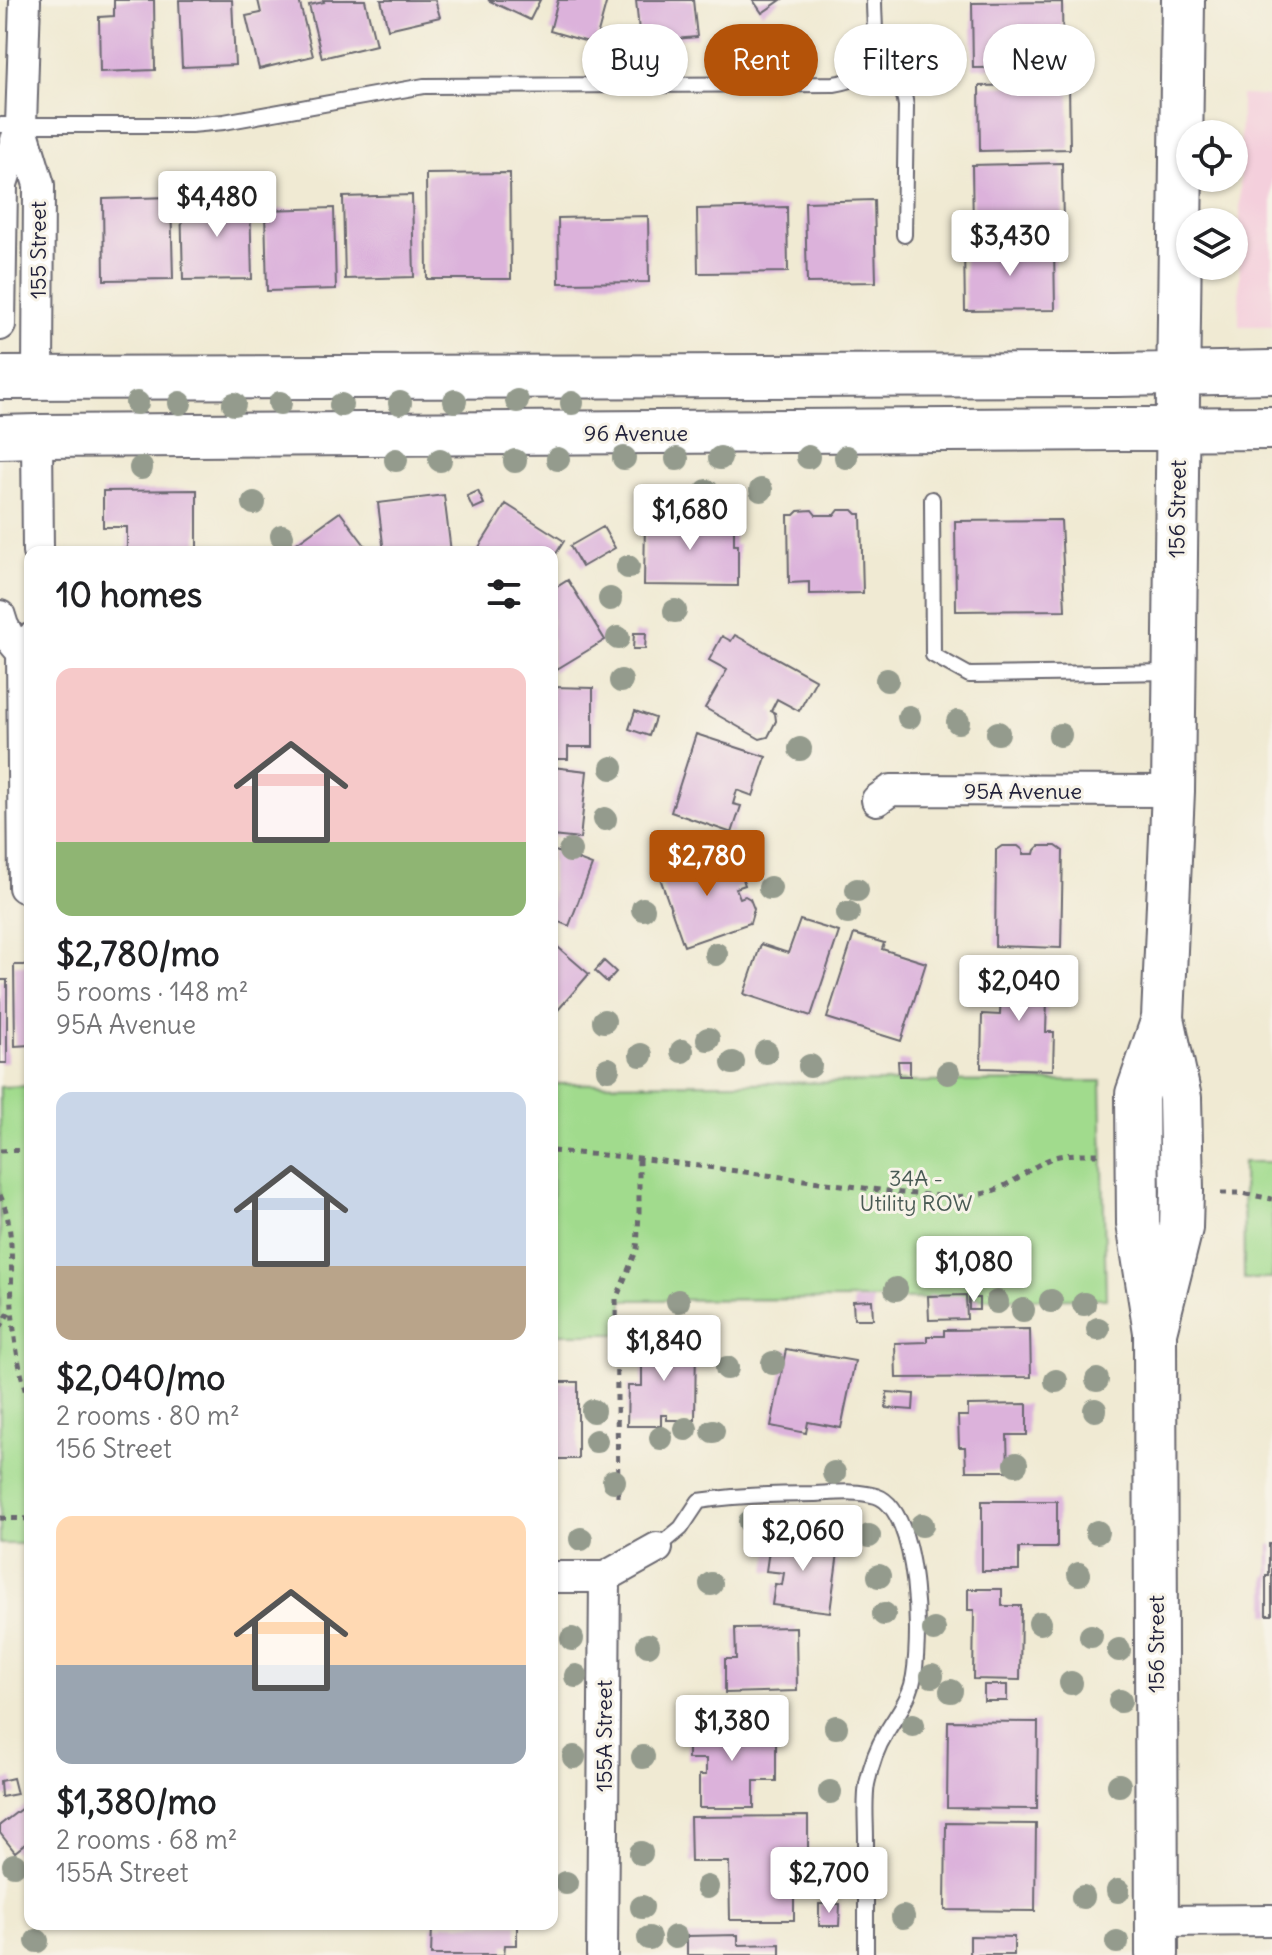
<!DOCTYPE html>
<meta charset="utf-8">
<style>
:root{--surface:#fff;--page:#f2f2f2;--text:#202124;--muted:#757577;--accent:#b45309}
body{margin:0;font-family:Delius,sans-serif;background:var(--page);color:var(--text);height:100vh;display:flex;flex-direction:column;font-size:30px;white-space:nowrap}
*{box-sizing:border-box;margin:0}
p{font-size:26px;color:var(--muted)}
.icon{flex:none;width:44px;height:44px;fill:none;stroke:currentColor;stroke-width:2;stroke-linecap:round;stroke-linejoin:round}
.map{position:relative;flex:1;overflow:hidden}
.panel{position:absolute;left:24px;top:546px;width:534px;height:1384px;display:flex;flex-direction:column;background:var(--surface);border-radius:16px;box-shadow:0 2px 6px #0004}
.panel>*{flex:none}
.banner{position:absolute;left:582px;top:24px;width:570px;height:72px;display:flex;gap:16px}
.fabs{position:absolute;left:1176px;top:120px;display:grid;gap:16px}
.fabs a{display:grid;place-items:center;width:72px;height:72px;border-radius:50%;background:var(--surface);box-shadow:0 2px 6px #0004;font-size:40px}
.price{position:absolute;translate:-50% -68px;padding:0 18px;border-radius:8px;background:#fff;color:#222;font-size:26px;line-height:52px;filter:drop-shadow(0 2px 4px #0008)}
.price::after{content:'';position:absolute;left:50%;top:48px;width:24px;height:18px;margin-left:-12px;background:inherit;clip-path:polygon(0 0,100% 0,50% 100%)}
.price.current{background:var(--accent);color:#fff}
ul{padding:0;list-style:none}
li{display:grid;align-content:center;gap:16px;height:424px;padding:0 32px}
li span{display:grid;place-items:center;height:248px;border-radius:16px;color:#555}
li>.icon{margin-inline-start:auto}
span .icon{width:144px;height:144px;fill:#fffc;stroke-width:1}
li b{font-size:34px}
h2{display:flex;justify-content:space-between;align-items:center;height:96px;padding:0 32px;font-size:34px}
.tag{padding:0 28px;border-radius:36px;background:var(--surface);box-shadow:0 2px 6px #0004;font-size:28px;line-height:72px}
.tag.current{background:var(--accent);color:#fff}
.map>svg:first-child{display:block}
</style>
<div class="map">
<svg width="1272" height="1955" viewBox="0 0 1272 1955">
<rect width="100%" height="100%" fill="#f7f3e8"/>
<filter id="ink" filterUnits="userSpaceOnUse"><feTurbulence type="fractalNoise" baseFrequency=".0125" numOctaves="2"/><feDisplacementMap in="SourceGraphic" scale="16" xChannelSelector="R" yChannelSelector="G"/><feConvolveMatrix kernelMatrix="1 2 1 2 8 2 1 2 1" color-interpolation-filters="sRGB"/></filter>
<filter id="wash" filterUnits="userSpaceOnUse"><feTurbulence type="fractalNoise" baseFrequency=".006" numOctaves="4" result="noise"/><feDisplacementMap in="SourceGraphic" scale="32" xChannelSelector="R" yChannelSelector="G"/><feGaussianBlur stdDeviation="1.8" result="paint"/><feColorMatrix in="noise" values="0 0 0 0 0 0 0 0 0 0 0 0 0 0 0 0 0 1.4 0 .05"/><feComposite in="paint" operator="in"/></filter>
<g filter="url(#wash)">
<rect width="100%" height="100%" fill="#f0ead3"/>
<path fill="#f4cfdc" d="M1241 95 1272 96V326H1239Z"/>
<path fill="#a1db8d" stroke="#627e64" stroke-width="2" d="M1101 1081 1106 1298 623 1300 622 1334H552V1084Z
M30 1086V1544H0V1087Z
M1243 1162H1272V1279H1244Z"/>
<g id="blocks">
<path fill="#dcb2db" d="M114 0H154L155 70 100 72 99 17 114 16Z
M179 0H232L235 65 182 67Z
M258 0H299L313 56 259 69 246 16 261 13Z
M323 0H365L376 45 322 58 309 5 324 2Z
M381 0H435L440 17 388 29Z
M488 0H540L530 20Z
M558 0H607L595 44 550 31Z
M636 0H693L697 37 640 42Z
M753 0H781L762 13Z
M1062 2 1063 67 973 68 972 3Z
M1069 84 1070 149 980 151 979 86Z
M1062 163 1063 229 973 230 972 165Z
M510 173 511 279H427L426 174Z
M412 195 414 277 345 279 343 197Z
M171 197 173 279 104 280 103 199Z
M250 197 252 279 183 280 181 199Z
M874 200 876 282 807 283 805 202Z
M787 207 788 272 698 273 697 209Z
M334 208 336 289 267 291 265 210Z
M648 216 649 282 559 283 558 218Z
M1054 245 1055 310 965 311 964 246Z
M197 490V552H127V527H103V491Z
M478 491 484 504 473 509 467 496Z
M444 495 451 552H384L378 503Z
M506 504 564 541 552 560V552H476Z
M812 510 816 515H835L839 510H853L857 514H861L863 593 809 594V582L789 583 788 515H794L798 511Z
M340 512 370 552H284Z
M695 513H709L716 518 715 523H734V545H738V586L644 585 645 520 650 515H663L669 520V523H687V520Z
M1061 520 1065 610 956 611 955 521Z
M603 527 615 548 582 567 570 546Z
M568 580 605 640 552 672V590Z
M634 633H646L645 649H633Z
M735 635 816 680 799 711 777 699 771 711 775 713 776 721 768 737 760 739 705 708 727 670 709 660 722 636 731 641Z
M552 687 593 688V747H568V759H552Z
M635 711 655 718 649 736 629 729Z
M696 734 766 757 753 796 737 790 733 804 741 806 732 833 671 812Z
M552 767 587 771 580 839 552 836Z
M1002 846H1018L1023 850V854H1034L1035 850 1039 846H1056L1063 851 1061 948 995 946 996 850Z
M552 850 592 865 569 926 552 919Z
M733 850 745 885 736 888 740 898 745 896 750 899 754 909 750 923 684 946 659 875Z
M800 920 839 932 811 1016 744 994 761 944 788 953Z
M854 934 884 943 882 949 926 963 901 1041 827 1018Z
M552 942 589 974 552 1017Z
M604 961 616 972 607 982 595 971Z
M14 965H30V1045L15 1046Z
M1002 965 1048 966 1046 1032H1054L1053 1070 981 1068 982 1014 1000 1015Z
M0 980H7V1063H0Z
M898 1061H910V1076H899Z
M966 1295 967 1319 929 1320 928 1296Z
M969 1298H979V1310H969Z
M872 1300 873 1319H854L853 1301Z
M1030 1329 1031 1377 896 1378 895 1343 927 1342V1336H944V1330Z
M642 1338H696L695 1420H667V1415H661V1426H627L628 1386H642Z
M786 1349 855 1361 841 1428 808 1422 806 1433 771 1426Z
M552 1382H578V1459H555V1453H552Z
M887 1392 914 1394 913 1410 886 1408Z
M1027 1404V1435H1007L1008 1471H966L965 1447H959L958 1416H968V1405Z
M982 1501H1057V1548H1019V1571H982Z
M771 1536 839 1545 830 1612 772 1605 775 1584 782 1585 784 1573 766 1571Z
M1269 1544H1272V1615H1266V1576H1269Z
M968 1589H1002V1606H1021L1020 1680 973 1679 974 1610H968Z
M796 1627 797 1691 725 1693V1659H736L735 1628Z
M984 1685H1007V1701H984Z
M948 1721 1038 1722 1037 1809 947 1808Z
M688 1724H748V1730H776V1781H754V1808H699V1775H706V1759H688Z
M13 1778 17 1794 1 1797 0 1781Z
M30 1802V1840L15 1852 0 1833V1825Z
M808 1816V1859H788L789 1896H794V1920H730L729 1862H691L690 1817Z
M946 1823 1036 1824 1035 1911 945 1910Z
M819 1904H840L839 1926H819Z
M444 1924H517V1945H505L504 1955H431L432 1926H444Z
M738 1935V1945L780 1944V1955H687V1936Z
M970 1936 1014 1937V1955H970Z"/>
</g>
</g>
<g filter="url(#ink)">
<use href="#blocks" fill-opacity="0" stroke="#6a6870" stroke-width="2"/>
<g fill="none" stroke-linecap="round" stroke-linejoin="round">
<g stroke="#6a6870" stroke-width="18">
<path id="service" d="M873 56C890 73 903 81 906 106L904 235
M0 125H191L224 122 424 86 834 84C885 77 874 39 874 0
M932 499 933 655 969 675 1171 672
M657 1548 681 1528 699 1501C737 1495 776 1494 815 1494 834 1493 857 1490 876 1496 920 1510 922 1647 912 1685 907 1703 895 1717 886 1733 876 1749 871 1765 867 1784 864 1801 866 1821 866 1839 866 1878 866 1916 866 1955"/>
</g>
<g stroke="#6a6870" stroke-width="34">
<path id="minor" d="M21 125 39 185 38 378
M0 325 2 184 21 125 25 0
M37 436 38 552
M0 616C3 631 12 641 22 652
M877 800 891 790 1173 791
M24 887 22 652 30 639
M552 1577H605
M1157 1921 1272 1920
M602 1955 605 1577 657 1548"/>
</g>
<g stroke="#6a6870" stroke-width="46">
<path id="secondary" d="M0 378 1117 375 1272 372
M0 437 37 436 1272 428
M1155 1332 1181 1228 1182 1191 1180 1098 1163 1018 1173 791 1183 0
M1157 1955 1155 1332 1138 1223 1137 1094 1163 1019"/>
</g>
<path stroke="#6a6870" stroke-width="5" stroke-dasharray="6 6" stroke-linecap="butt" d="M0 1151 30 1150
M552 1151 639 1158 902 1193C932 1195 966 1201 995 1190 1016 1182 1034 1164 1055 1157 1069 1153 1084 1154 1099 1154
M1221 1193H1242L1272 1199
M0 1195C16 1229 10 1270 12 1307 14 1341 20 1375 30 1407
M0 1328 11 1309
M618 1497 616 1299 637 1249 639 1212V1158
M0 1518 30 1519"/>
<use href="#service" stroke="#fff" stroke-width="14"/>
<use href="#minor" stroke="#fff" stroke-width="30"/>
<use href="#secondary" stroke="#fff" stroke-width="42"/>
</g>
<g fill="#949b8d">
<circle cx="455" cy="401" r="12"/>
<circle cx="517" cy="401" r="12"/>
<circle cx="137" cy="403" r="12"/>
<circle cx="180" cy="403" r="12"/>
<circle cx="280" cy="403" r="12"/>
<circle cx="400" cy="403" r="12"/>
<circle cx="572" cy="403" r="12"/>
<circle cx="234" cy="404" r="12"/>
<circle cx="341" cy="405" r="12"/>
<circle cx="808" cy="457" r="12"/>
<circle cx="846" cy="457" r="12"/>
<circle cx="624" cy="458" r="12"/>
<circle cx="720" cy="458" r="12"/>
<circle cx="558" cy="459" r="12"/>
<circle cx="677" cy="459" r="12"/>
<circle cx="396" cy="460" r="12"/>
<circle cx="440" cy="460" r="12"/>
<circle cx="515" cy="461" r="12"/>
<circle cx="141" cy="468" r="12"/>
<circle cx="761" cy="490" r="12"/>
<circle cx="707" cy="491" r="12"/>
<circle cx="254" cy="503" r="12"/>
<circle cx="282" cy="536" r="12"/>
<circle cx="628" cy="567" r="12"/>
<circle cx="610" cy="599" r="12"/>
<circle cx="675" cy="611" r="12"/>
<circle cx="618" cy="638" r="12"/>
<circle cx="887" cy="680" r="12"/>
<circle cx="621" cy="681" r="12"/>
<circle cx="909" cy="717" r="12"/>
<circle cx="958" cy="722" r="12"/>
<circle cx="998" cy="733" r="12"/>
<circle cx="1060" cy="735" r="12"/>
<circle cx="800" cy="749" r="12"/>
<circle cx="612" cy="768" r="12"/>
<circle cx="605" cy="819" r="12"/>
<circle cx="570" cy="851" r="12"/>
<circle cx="770" cy="888" r="12"/>
<circle cx="857" cy="890" r="12"/>
<circle cx="643" cy="909" r="12"/>
<circle cx="848" cy="913" r="12"/>
<circle cx="716" cy="954" r="12"/>
<circle cx="604" cy="1021" r="12"/>
<circle cx="708" cy="1039" r="12"/>
<circle cx="682" cy="1051" r="12"/>
<circle cx="766" cy="1052" r="12"/>
<circle cx="641" cy="1055" r="12"/>
<circle cx="733" cy="1063" r="12"/>
<circle cx="810" cy="1066" r="12"/>
<circle cx="608" cy="1069" r="12"/>
<circle cx="948" cy="1073" r="12"/>
<circle cx="896" cy="1289" r="12"/>
<circle cx="678" cy="1301" r="12"/>
<circle cx="1051" cy="1301" r="12"/>
<circle cx="997" cy="1302" r="12"/>
<circle cx="1084" cy="1304" r="12"/>
<circle cx="1023" cy="1310" r="12"/>
<circle cx="1098" cy="1329" r="12"/>
<circle cx="773" cy="1363" r="12"/>
<circle cx="727" cy="1368" r="12"/>
<circle cx="1097" cy="1380" r="12"/>
<circle cx="1056" cy="1381" r="12"/>
<circle cx="1095" cy="1410" r="12"/>
<circle cx="593" cy="1411" r="12"/>
<circle cx="686" cy="1429" r="12"/>
<circle cx="713" cy="1431" r="12"/>
<circle cx="661" cy="1438" r="12"/>
<circle cx="596" cy="1441" r="12"/>
<circle cx="1016" cy="1464" r="12"/>
<circle cx="834" cy="1473" r="12"/>
<circle cx="614" cy="1481" r="12"/>
<circle cx="750" cy="1522" r="12"/>
<circle cx="922" cy="1525" r="12"/>
<circle cx="1097" cy="1532" r="12"/>
<circle cx="869" cy="1536" r="12"/>
<circle cx="581" cy="1539" r="12"/>
<circle cx="1079" cy="1574" r="12"/>
<circle cx="879" cy="1576" r="12"/>
<circle cx="711" cy="1584" r="12"/>
<circle cx="884" cy="1614" r="12"/>
<circle cx="1040" cy="1623" r="12"/>
<circle cx="934" cy="1630" r="12"/>
<circle cx="1091" cy="1636" r="12"/>
<circle cx="572" cy="1639" r="12"/>
<circle cx="648" cy="1645" r="12"/>
<circle cx="1119" cy="1650" r="12"/>
<circle cx="576" cy="1676" r="12"/>
<circle cx="932" cy="1676" r="12"/>
<circle cx="1071" cy="1683" r="12"/>
<circle cx="951" cy="1691" r="12"/>
<circle cx="1120" cy="1701" r="12"/>
<circle cx="913" cy="1725" r="12"/>
<circle cx="836" cy="1727" r="12"/>
<circle cx="574" cy="1757" r="12"/>
<circle cx="643" cy="1757" r="12"/>
<circle cx="1119" cy="1785" r="12"/>
<circle cx="830" cy="1792" r="12"/>
<circle cx="641" cy="1853" r="12"/>
<circle cx="14" cy="1865" r="12"/>
<circle cx="829" cy="1875" r="12"/>
<circle cx="566" cy="1883" r="12"/>
<circle cx="707" cy="1887" r="12"/>
<circle cx="1118" cy="1891" r="12"/>
<circle cx="1083" cy="1897" r="12"/>
<circle cx="642" cy="1907" r="12"/>
<circle cx="903" cy="1917" r="12"/>
<circle cx="675" cy="1937" r="12"/>
<circle cx="649" cy="1938" r="12"/>
<circle cx="37" cy="1941" r="12"/>
<circle cx="1117" cy="1942" r="12"/>
</g>
</g>
<g text-anchor="middle" dominant-baseline="central" stroke-width="6" stroke-linejoin="round" paint-order="stroke">
<g font-size="22" fill="#22223b" stroke="#f7f3e8">
<text transform="translate(38 250) rotate(-90)">155 Street</text>
<text x="636" y="433">96 Avenue</text>
<text transform="translate(1177 509) rotate(-89)">156 Street</text>
<text x="1023" y="791">95A Avenue</text>
<text transform="translate(1156 1644) rotate(-90)">156 Street</text>
<text transform="translate(604 1736) rotate(-90)">155A Street</text>
</g>
<g font-size="22" fill="#485a54" stroke="#f7f3e8">
<text x="916" y="1178">34A -<tspan x="916" dy="25">Utility ROW</tspan></text>
</g>
</g>
</svg>
<div class="fabs">
<a><svg class="icon" aria-label="locate" viewBox="0 0 24 24"><circle cx="12" cy="12" r="6"/><path d="M12 2v4M12 18v4M2 12h4M18 12h4"/></svg></a>
<a><svg class="icon" aria-label="layers" viewBox="0 0 24 24"><path d="M12 4l9 5-9 5-9-5zM3 14l9 5 9-5"/></svg></a>
</div>
<b class="price" style="left:217px;top:239px">$4,480</b>
<b class="price" style="left:1010px;top:278px">$3,430</b>
<b class="price" style="left:690px;top:552px">$1,680</b>
<b class="price current" style="left:707px;top:898px">$2,780</b>
<b class="price" style="left:1019px;top:1023px">$2,040</b>
<b class="price" style="left:974px;top:1304px">$1,080</b>
<b class="price" style="left:664px;top:1383px">$1,840</b>
<b class="price" style="left:803px;top:1573px">$2,060</b>
<b class="price" style="left:732px;top:1763px">$1,380</b>
<b class="price" style="left:829px;top:1915px">$2,700</b>
<div class="banner">
<a class="tag">Buy</a>
<a class="tag current">Rent</a>
<a class="tag">Filters</a>
<a class="tag">New</a>
</div>
<section class="panel">
<h2>10 homes<svg class="icon" aria-label="filters" viewBox="0 0 24 24"><path d="M4 7h16M4 17h16"/><circle cx="9" cy="7" r="2"/><circle cx="15" cy="17" r="2"/></svg></h2>
<ul>
<li><span style="background:linear-gradient(#f6c9c9 70%,#8fb573 0)"><svg class="icon" aria-label="home" viewBox="0 0 24 24"><path d="M3 11l9-7 9 7M6 9v11h12V9"/></svg></span><div><b>$2,780/mo</b><p>5 rooms · 148 m²</p><p>95A Avenue</p></div></li>
<li><span style="background:linear-gradient(#c9d6e8 70%,#b9a48a 0)"><svg class="icon" aria-label="home" viewBox="0 0 24 24"><path d="M3 11l9-7 9 7M6 9v11h12V9"/></svg></span><div><b>$2,040/mo</b><p>2 rooms · 80 m²</p><p>156 Street</p></div></li>
<li><span style="background:linear-gradient(#ffd9b3 60%,#9aa5b1 0)"><svg class="icon" aria-label="home" viewBox="0 0 24 24"><path d="M3 11l9-7 9 7M6 9v11h12V9"/></svg></span><div><b>$1,380/mo</b><p>2 rooms · 68 m²</p><p>155A Street</p></div></li>
</ul>
</section>
</div>
